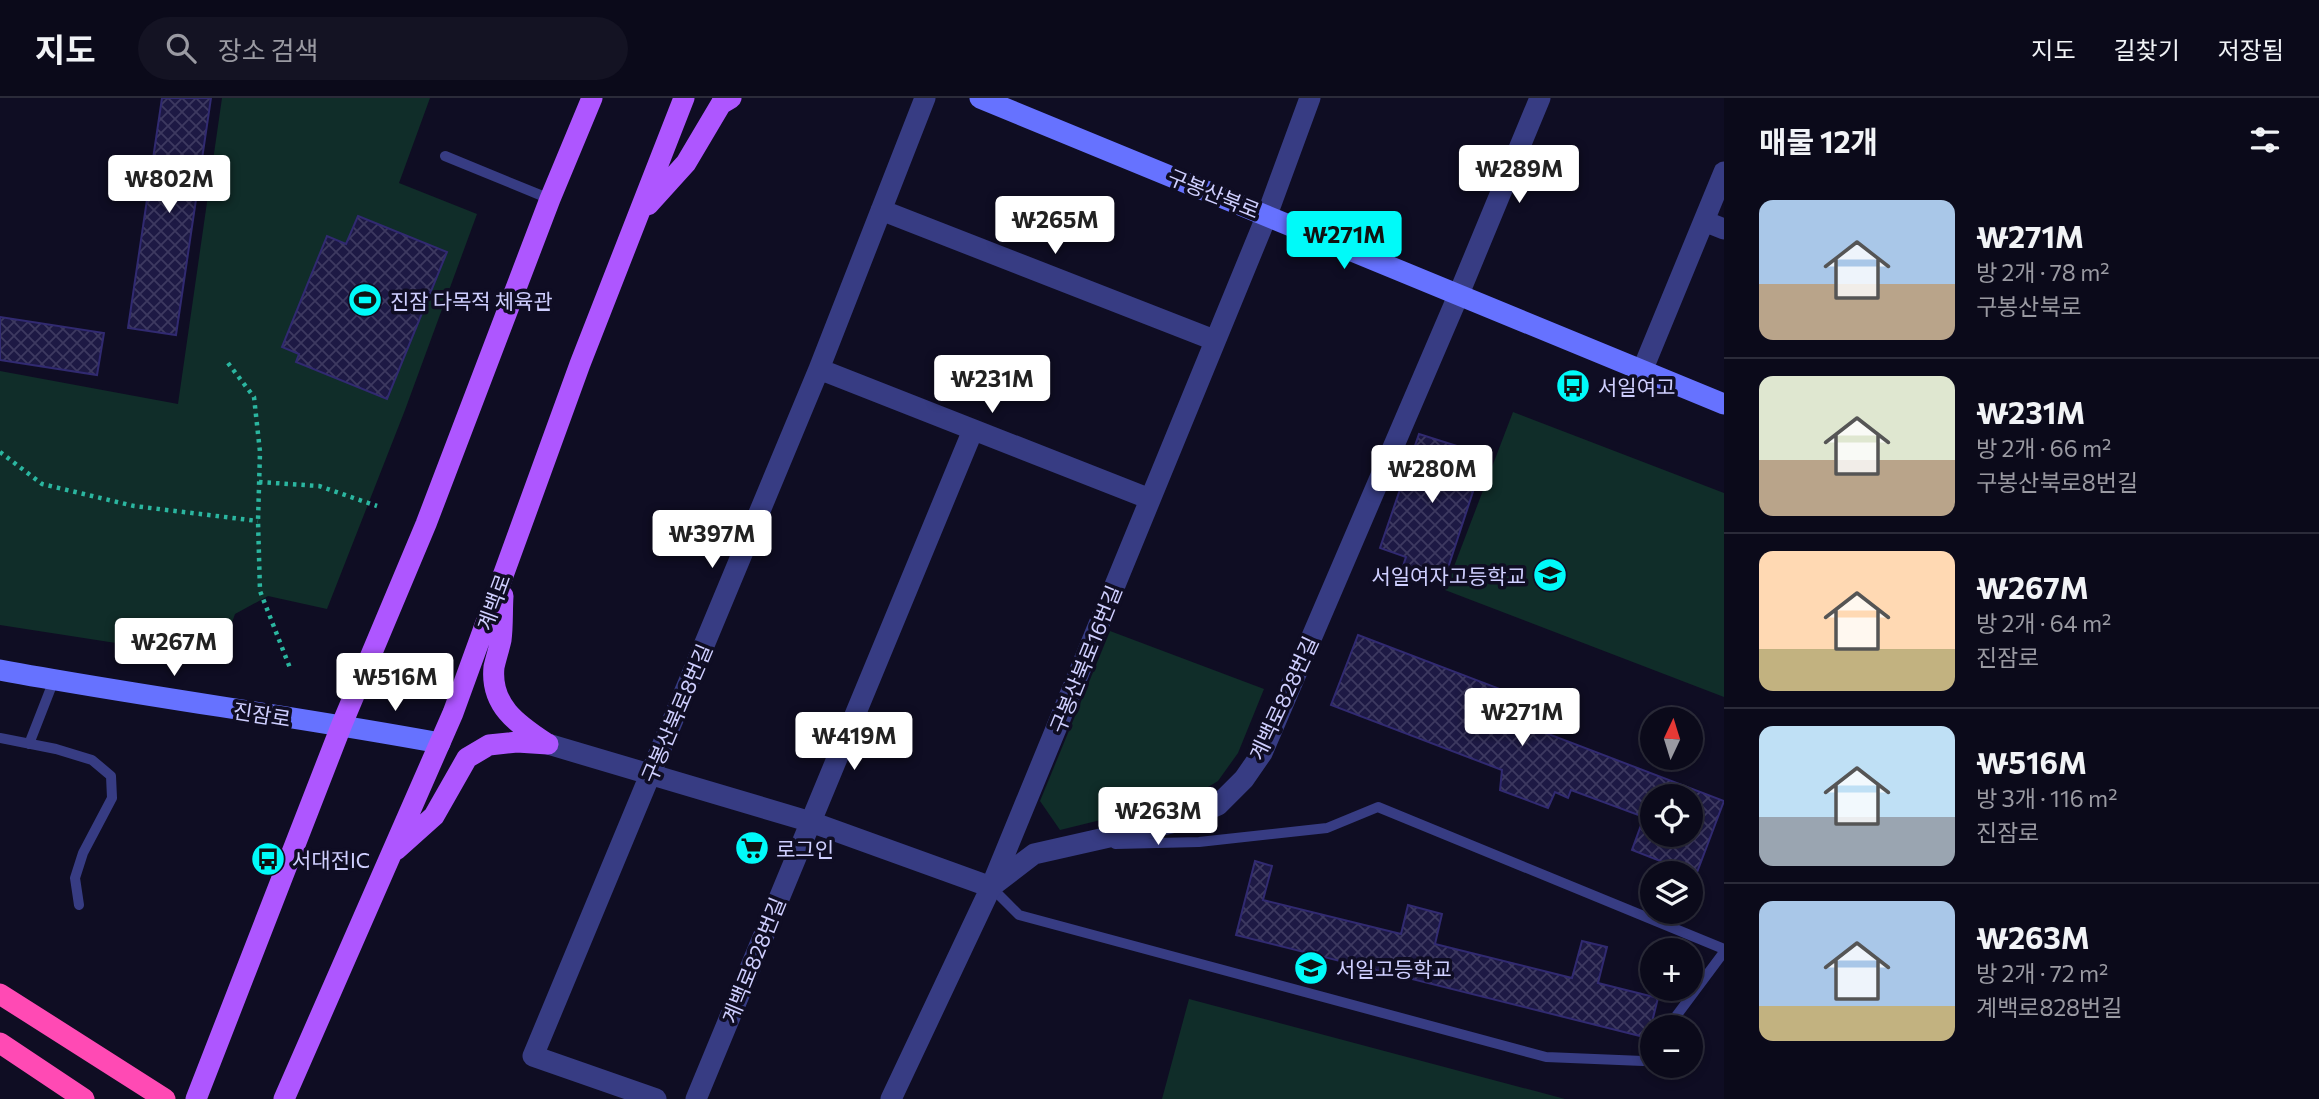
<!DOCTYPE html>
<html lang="ko">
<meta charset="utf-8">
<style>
:root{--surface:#0b0a1a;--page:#141323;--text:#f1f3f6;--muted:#9a9aa2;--line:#2b2b39;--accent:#00faf9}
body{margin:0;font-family:Commissioner,"Noto Sans KR",sans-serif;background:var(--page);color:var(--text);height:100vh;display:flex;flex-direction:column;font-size:26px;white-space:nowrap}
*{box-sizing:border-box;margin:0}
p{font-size:23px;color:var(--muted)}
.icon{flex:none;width:38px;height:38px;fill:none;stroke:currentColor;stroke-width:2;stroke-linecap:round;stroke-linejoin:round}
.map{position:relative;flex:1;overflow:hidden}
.panel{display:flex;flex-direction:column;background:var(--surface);width:595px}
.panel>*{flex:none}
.needle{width:46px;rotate:4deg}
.controls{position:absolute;left:1640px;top:609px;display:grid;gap:14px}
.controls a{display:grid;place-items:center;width:63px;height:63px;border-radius:50%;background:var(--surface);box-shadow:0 4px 10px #0003,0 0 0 2px var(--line);font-size:35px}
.price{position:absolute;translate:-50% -60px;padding:0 16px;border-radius:7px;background:#fff;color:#222;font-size:23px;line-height:46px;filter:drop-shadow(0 2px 4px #0008)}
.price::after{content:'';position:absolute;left:50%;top:42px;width:21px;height:16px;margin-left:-10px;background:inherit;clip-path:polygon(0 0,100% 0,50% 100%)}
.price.active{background:var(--accent);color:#111}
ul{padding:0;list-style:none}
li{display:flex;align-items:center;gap:21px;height:175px;padding:0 35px}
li+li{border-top:2px solid var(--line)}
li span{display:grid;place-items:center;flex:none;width:196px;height:140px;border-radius:14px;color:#555}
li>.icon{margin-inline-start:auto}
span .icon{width:84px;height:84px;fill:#fffc;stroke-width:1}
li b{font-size:30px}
h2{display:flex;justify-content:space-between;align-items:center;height:84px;padding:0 35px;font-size:30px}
header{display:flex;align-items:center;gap:42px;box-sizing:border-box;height:98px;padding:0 35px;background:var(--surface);border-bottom:2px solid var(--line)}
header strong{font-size:33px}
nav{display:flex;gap:38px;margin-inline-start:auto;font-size:24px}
.search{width:490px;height:63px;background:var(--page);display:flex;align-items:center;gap:18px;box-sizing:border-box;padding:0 24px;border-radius:38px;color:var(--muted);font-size:26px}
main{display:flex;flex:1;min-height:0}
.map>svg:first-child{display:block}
</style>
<header>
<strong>지도</strong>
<div class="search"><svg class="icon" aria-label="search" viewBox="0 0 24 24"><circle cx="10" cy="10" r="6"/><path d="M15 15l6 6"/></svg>장소 검색</div>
<nav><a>지도</a><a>길찾기</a><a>저장됨</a></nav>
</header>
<main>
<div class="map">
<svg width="1724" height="1001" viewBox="0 0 1724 1001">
<defs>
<pattern id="building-cross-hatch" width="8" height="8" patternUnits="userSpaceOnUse" patternTransform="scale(1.75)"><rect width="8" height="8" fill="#1d1944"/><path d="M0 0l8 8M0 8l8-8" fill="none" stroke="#3d3960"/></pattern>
</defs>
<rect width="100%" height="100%" fill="#0f0d23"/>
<path fill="#102d29" d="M222 0H430L399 85 477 116 405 312 327 511 268 498 235 516 219 561 0 527V273L178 306Z
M1513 314 1724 395V599L1445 492Z
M1110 533 1264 591 1238 655 1218 683 1190 700 1060 732 1040 703Z
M1189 901 1565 1001H1162Z"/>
<path fill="url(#building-cross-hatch)" stroke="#312a71" stroke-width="2" fill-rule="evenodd" d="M162 0H211L176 237 128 230Z
M358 118 447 154 387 301 296 264 299 256 282 249 327 138 346 146Z
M0 219 104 235 97 277 0 262Z
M1419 336 1485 357 1446 476 1423 468 1419 480 1401 474 1406 459 1380 450Z
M1358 537 1539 606 1530 629 1724 703 1696 777 1632 752 1644 719 1571 692 1568 700 1555 694 1548 710 1500 692 1502 672 1331 607ZM1652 698H1690V737H1652Z
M1255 763 1272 768 1263 802 1401 836 1408 807 1442 816 1435 846 1572 880 1582 843 1607 849 1598 885 1658 900 1648 940 1236 837Z"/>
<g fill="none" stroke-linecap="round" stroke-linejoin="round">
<path stroke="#2bb6a0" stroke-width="4.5" stroke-dasharray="3.5 5" stroke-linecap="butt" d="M228 265 254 299 260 354 258 423 260 493 290 570
M0 354 42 386 134 408 258 423
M259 384 319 388 377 408"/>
<path stroke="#373c83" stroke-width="10" d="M445 58 550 101
M0 640 56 651 92 662 111 678 112 700 83 755 75 780 79 807
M29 646 54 582
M1115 746 1199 744 1327 730 1378 709 1724 851
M991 789 1019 817 1546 959 1643 963 1652 951
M1668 929 1724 854"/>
<path stroke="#373c83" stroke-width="21" d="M881 112 1214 242
M1704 123 1724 131
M819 271 1150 401
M1642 273 1724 74
M548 646 811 724 991 789 1034 756 1180 723 1218 707 1244 681 1262 655 1458 198 1540 0
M656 1001 533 958 819 271 925 0
M696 1001 973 332
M891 1001 991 789 1267 117 1310 0"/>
<path stroke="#6672ff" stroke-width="21" d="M980 0 1724 306
M0 572C146 599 294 618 440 645"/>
<path stroke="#ae56ff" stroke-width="21" d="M648 107 686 65 721 6 731 0
M503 498C502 512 503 527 501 542 499 551 496 560 494 569 490 607 517 626 546 645
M396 752 434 718 467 660 489 647 517 644 548 646
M196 1001 342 626 426 426 550 101 592 0
M284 1001 453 615 580 266 684 0"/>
<path stroke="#ff4ab4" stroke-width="21" d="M0 896 165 1001
M0 945 84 1001"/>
</g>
<defs>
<g id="stadium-disc" transform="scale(1.75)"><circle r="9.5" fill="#00faf9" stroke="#0f0d23"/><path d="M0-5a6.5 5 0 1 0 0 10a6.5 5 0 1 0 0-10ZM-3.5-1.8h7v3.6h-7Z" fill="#111"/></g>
<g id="bus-disc" transform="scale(1.75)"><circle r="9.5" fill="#00faf9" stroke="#0f0d23"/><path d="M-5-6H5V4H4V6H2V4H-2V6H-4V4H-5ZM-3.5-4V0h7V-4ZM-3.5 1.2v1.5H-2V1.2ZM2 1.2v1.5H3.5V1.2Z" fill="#111"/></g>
<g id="school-disc" transform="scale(1.75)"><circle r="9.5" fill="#00faf9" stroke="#0f0d23"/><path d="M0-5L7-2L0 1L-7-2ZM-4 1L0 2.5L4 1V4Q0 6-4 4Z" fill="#111"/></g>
<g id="supermarket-disc" transform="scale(1.75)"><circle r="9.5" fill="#00faf9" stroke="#0f0d23"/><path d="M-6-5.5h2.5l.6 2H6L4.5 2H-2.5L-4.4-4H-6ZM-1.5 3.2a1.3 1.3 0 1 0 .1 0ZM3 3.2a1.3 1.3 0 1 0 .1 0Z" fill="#111"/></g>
</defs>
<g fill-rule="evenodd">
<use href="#stadium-disc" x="365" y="202"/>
<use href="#bus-disc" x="1573" y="288"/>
<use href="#school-disc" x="1550" y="477"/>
<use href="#supermarket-disc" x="752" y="750"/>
<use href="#bus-disc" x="268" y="761"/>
<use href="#school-disc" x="1311" y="870"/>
</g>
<g text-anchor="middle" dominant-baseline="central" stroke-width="7" stroke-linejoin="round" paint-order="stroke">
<g font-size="21" fill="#cfcfff" stroke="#0f0d23">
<text transform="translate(1214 95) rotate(22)">구봉산북로</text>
<text transform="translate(493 504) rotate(-70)">계백로</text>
<text transform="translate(1085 561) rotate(-68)">구봉산북로16번길</text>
<text transform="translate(1283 600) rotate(-65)">계백로828번길</text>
<text transform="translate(676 615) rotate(-67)">구봉산북로8번길</text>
<text transform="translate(262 616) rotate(9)">진잠로</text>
<text transform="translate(753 862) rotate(-68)">계백로828번길</text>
</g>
<g font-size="21" fill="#cfcfff" stroke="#0f0d23" text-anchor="start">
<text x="390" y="202">진잠 다목적 체육관</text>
<text x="1598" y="288">서일여고</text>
<text x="1526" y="477" text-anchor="end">서일여자고등학교</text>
<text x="776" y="750">로그인</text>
<text x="292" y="761">서대전IC</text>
<text x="1336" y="870">서일고등학교</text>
</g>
</g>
</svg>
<div class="controls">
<a><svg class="needle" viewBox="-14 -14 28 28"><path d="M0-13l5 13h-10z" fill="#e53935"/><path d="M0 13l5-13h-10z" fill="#9a9aa2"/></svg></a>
<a><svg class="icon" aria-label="locate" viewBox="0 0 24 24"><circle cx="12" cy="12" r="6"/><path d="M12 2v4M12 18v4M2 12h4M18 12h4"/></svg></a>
<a><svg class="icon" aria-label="layers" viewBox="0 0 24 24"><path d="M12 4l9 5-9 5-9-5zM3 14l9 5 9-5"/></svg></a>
<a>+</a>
<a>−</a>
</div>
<b class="price" style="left:1519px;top:107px">₩289M</b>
<b class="price" style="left:169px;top:117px">₩802M</b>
<b class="price" style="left:1055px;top:158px">₩265M</b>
<b class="price active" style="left:1344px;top:173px">₩271M</b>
<b class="price" style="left:992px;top:317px">₩231M</b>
<b class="price" style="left:1432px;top:407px">₩280M</b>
<b class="price" style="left:712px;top:472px">₩397M</b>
<b class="price" style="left:174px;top:580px">₩267M</b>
<b class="price" style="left:395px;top:615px">₩516M</b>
<b class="price" style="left:1522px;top:650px">₩271M</b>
<b class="price" style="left:854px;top:674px">₩419M</b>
<b class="price" style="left:1158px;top:749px">₩263M</b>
</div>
<section class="panel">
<h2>매물 12개<svg class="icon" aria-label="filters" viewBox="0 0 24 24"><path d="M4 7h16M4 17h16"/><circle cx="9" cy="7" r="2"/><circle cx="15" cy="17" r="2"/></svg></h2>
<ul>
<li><span style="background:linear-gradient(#a9c7e8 60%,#b9a48a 0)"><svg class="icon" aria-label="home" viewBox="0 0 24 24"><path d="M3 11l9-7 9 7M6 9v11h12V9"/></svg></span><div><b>₩271M</b><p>방 2개 · 78 m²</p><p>구봉산북로</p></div></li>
<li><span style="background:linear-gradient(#dfe7d0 60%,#b9a48a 0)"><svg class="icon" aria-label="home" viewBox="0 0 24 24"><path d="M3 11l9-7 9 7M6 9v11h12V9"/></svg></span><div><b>₩231M</b><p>방 2개 · 66 m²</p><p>구봉산북로8번길</p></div></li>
<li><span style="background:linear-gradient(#ffd9b3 70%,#c2b280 0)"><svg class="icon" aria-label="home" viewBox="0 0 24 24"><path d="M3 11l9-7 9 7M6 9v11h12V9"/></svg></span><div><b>₩267M</b><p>방 2개 · 64 m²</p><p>진잠로</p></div></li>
<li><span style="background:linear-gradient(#bfe0f5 65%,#9aa5b1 0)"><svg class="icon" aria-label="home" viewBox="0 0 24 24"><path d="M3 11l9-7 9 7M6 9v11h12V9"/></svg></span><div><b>₩516M</b><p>방 3개 · 116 m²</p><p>진잠로</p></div></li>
<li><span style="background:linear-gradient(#a9c7e8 75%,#c2b280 0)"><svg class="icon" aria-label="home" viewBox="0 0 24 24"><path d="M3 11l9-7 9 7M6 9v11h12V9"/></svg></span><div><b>₩263M</b><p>방 2개 · 72 m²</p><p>계백로828번길</p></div></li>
</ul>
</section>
</main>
